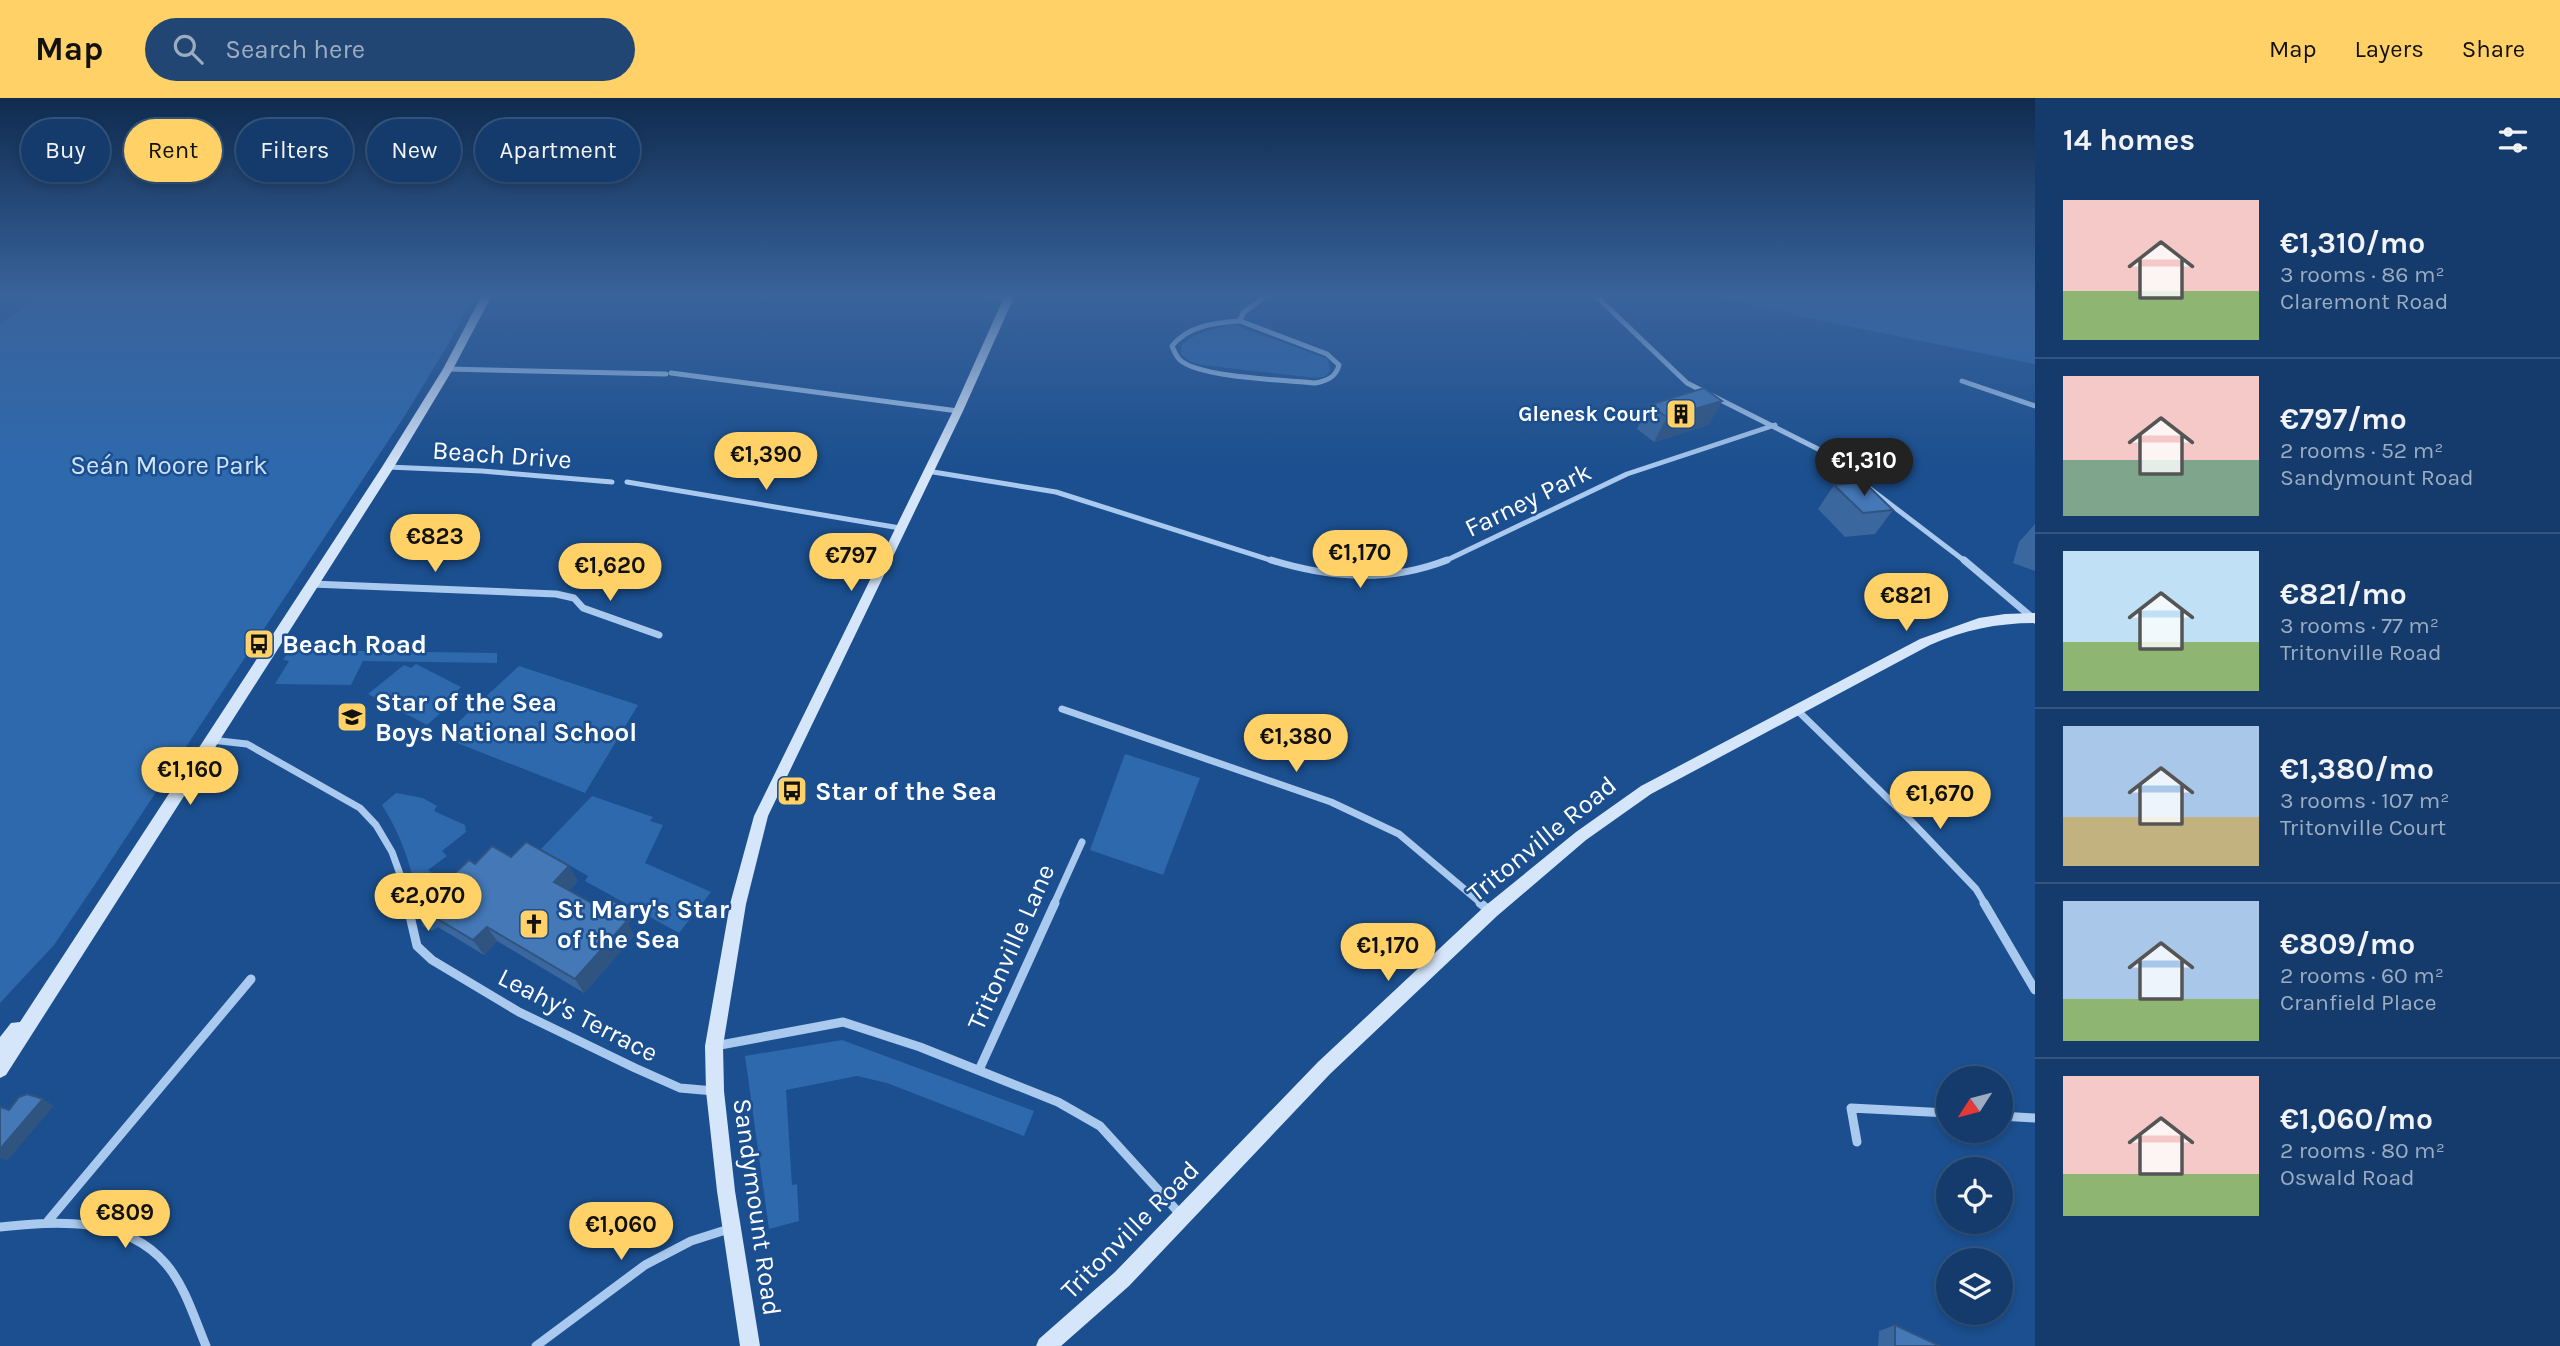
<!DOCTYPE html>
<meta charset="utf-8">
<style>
:root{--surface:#143b6b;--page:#214673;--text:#f1f3f6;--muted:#9dadc1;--line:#33557e;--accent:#ffd166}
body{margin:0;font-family:Karla,sans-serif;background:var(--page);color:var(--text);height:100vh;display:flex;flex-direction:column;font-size:26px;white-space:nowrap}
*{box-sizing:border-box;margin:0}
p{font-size:23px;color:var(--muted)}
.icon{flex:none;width:38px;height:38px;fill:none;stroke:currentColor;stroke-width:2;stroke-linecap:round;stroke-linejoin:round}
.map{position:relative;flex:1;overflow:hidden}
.sheet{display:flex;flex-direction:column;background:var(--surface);width:525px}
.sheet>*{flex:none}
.guide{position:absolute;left:21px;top:21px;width:665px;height:63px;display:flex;gap:14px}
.needle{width:46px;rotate:234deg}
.controls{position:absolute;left:1936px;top:968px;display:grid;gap:14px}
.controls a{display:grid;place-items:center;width:77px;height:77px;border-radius:50%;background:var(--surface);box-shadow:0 4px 10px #0003,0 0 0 2px var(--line);font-size:35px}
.price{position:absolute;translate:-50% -60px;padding:0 16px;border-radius:24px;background:var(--accent);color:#111;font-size:23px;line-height:46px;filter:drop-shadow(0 2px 4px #0008)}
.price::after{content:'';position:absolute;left:50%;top:42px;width:21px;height:16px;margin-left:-10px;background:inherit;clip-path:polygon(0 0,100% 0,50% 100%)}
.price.selected{background:#222;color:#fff}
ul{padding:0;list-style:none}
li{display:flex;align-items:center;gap:21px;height:175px;padding:0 28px}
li+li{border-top:2px solid var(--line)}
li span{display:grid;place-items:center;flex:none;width:196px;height:140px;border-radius:0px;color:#555}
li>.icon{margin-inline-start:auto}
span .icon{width:84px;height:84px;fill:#fffc;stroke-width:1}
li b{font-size:30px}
h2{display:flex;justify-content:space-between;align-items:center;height:84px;padding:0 28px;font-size:30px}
.tag{padding:0 24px;border-radius:32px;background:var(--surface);box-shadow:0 4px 10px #0003,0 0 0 2px var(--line);font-size:24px;line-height:63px}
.tag.selected{background:var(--accent);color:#111}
header{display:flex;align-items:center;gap:42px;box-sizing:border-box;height:98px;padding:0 35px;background:var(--accent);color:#111}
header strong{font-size:33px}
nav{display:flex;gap:38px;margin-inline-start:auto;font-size:24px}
.search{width:490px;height:63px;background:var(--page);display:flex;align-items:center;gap:18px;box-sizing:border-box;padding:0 24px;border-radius:38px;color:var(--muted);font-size:26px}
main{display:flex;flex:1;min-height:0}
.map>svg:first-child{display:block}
</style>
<header>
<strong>Map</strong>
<div class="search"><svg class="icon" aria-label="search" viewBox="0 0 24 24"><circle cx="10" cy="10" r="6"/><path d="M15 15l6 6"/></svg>Search here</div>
<nav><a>Map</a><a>Layers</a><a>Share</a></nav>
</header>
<main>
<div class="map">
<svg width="2035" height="1248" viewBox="0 0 2035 1248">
<rect width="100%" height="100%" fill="#1b4f8f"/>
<path fill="#2e69ad" d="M43 197H474L449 245 404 319 98 782 54 847 0 905V226Z
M1714 197H2035V266L1803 219Z
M1235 227 1328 261 1330 272 1326 278 1316 280 1201 267 1189 263 1181 256V248C1193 235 1217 228 1235 227Z
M289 552 497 555V565L363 563 351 587 275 586 289 563 283 562Z
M416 566 461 589 457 593 462 596 427 627 368 596 404 567 411 570Z
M519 568 638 607 585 695 442 639Z
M1125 656 1200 680 1163 777 1090 752Z
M396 695 423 700 437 708 434 713 465 727 466 734 442 753 447 758 428 772 453 791 438 829 432 833 422 828C415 782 407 747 382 707Z
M592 698 653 719 650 723 663 727 645 765 711 794 679 835 585 783 588 778 541 751Z
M842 942 1034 1013 1024 1038 887 985 857 978 786 992 792 1087 797 1086 799 1123 769 1131 745 958Z"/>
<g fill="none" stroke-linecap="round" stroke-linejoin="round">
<path stroke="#a9c9ee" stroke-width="5" d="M986 197 1009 200
M1595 197 1687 285 1818 351 1966 464
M1240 223 1327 256 1339 267C1336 279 1327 283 1315 285 1286 282 1200 280 1180 262 1176 258 1174 253 1172 248 1188 227 1216 225 1240 223Z
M1240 223 1243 215 1267 197
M448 271 666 276
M671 275 958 313
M1962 283 2035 308
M388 369 482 373 612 384
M927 373 1056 394 1276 464
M627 384 900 430
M1443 464 1627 376 1775 327"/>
<path stroke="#a9c9ee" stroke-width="7" d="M1271 462C1330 480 1388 485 1447 462
M1964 462 2035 522
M312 486 556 496 574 500 583 510 659 537
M1062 611 1331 704 1399 736 1482 806
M1797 612 1912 724 1976 791 1985 806
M211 642 247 646 360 710 376 727 392 754 405 790 408 806
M1054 806 1082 744"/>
<path stroke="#a9c9ee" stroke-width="9" d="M407 805 417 848 432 862 519 914 635 970 680 990 714 993
M1480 805 1490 813
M1984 805 2035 892
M715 948 843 924 920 949 1058 1004 1100 1028 1180 1116
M979 972 1055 805
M2000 1018 2035 1020
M1857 1044 1851 1010 1948 1015
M48 1123 251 881
M0 1129C57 1123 125 1118 166 1166 185 1188 195 1222 206 1248
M536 1248 645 1167 691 1143 732 1130"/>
<path fill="#d6e6fa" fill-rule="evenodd" d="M482 197H492L453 271 394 369 6 977 0 980V939L11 925 20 924 382 369 443 271Z
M1005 197H1015L963 313 768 718 746 806 723 948 724 993 735 1093 760 1248H740L717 1093 706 993 705 948 730 806 754 718 953 313Z
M2035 515V525C1997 525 1964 532 1930 547L1651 696 1586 742 1497 818 1330 976 1129 1188 1061 1248H1036L1039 1241 1115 1174 1318 964 1485 808 1576 734 1641 688 1920 541 1979 520 2005 516Z"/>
</g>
<path fill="#3a679d" d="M1722 303 1708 327 1654 344 1637 331 1649 307Z
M1834 387 1893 412 1875 436 1845 439 1818 411Z
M2035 426V473L2013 465 2019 444Z
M511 759 578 783 569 792 599 809 623 808 631 823 628 826 634 838 584 895 497 843 484 857 438 829 426 814 456 785 451 779 475 766Z
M1895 1227 1940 1248H1878L1879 1233Z"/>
<path fill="#305480" d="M1722 303 1708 327 1654 344 1667 319Z
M569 768 578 783 563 799 554 784Z
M623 808 631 823 628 826 634 838 584 895 575 881 615 817Z
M487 829 497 843 484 857 473 842Z
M43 1001 54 1008 7 1063 0 1060V1051Z"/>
<path fill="#4478b7" stroke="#305480" stroke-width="2" d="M1704 290 1722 303 1667 319 1649 307Z
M1864 384 1893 412 1863 415 1834 387Z
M526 744 569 768 554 784 599 809 608 800 623 808 615 817 627 823 575 881 487 829 473 842 426 814 458 783 451 779 469 762 475 766 492 748 511 759Z
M27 996 43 1001 0 1051V1009L9 1012 19 999Z
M1895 1227 1940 1248H1895Z"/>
<linearGradient id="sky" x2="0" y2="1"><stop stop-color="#0f2b4f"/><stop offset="0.53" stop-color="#39639b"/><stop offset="1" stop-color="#39639b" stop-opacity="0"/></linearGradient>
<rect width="2035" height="372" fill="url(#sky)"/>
<defs>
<g id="building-square" transform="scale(1.575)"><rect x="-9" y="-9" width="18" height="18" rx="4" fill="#ffd166" stroke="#1b4f8f"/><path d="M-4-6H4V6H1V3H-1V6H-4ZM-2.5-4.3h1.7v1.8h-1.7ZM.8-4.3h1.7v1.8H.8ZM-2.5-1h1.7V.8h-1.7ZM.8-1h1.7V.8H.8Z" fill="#111"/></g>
<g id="bus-square" transform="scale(1.575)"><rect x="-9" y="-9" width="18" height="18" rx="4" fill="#ffd166" stroke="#1b4f8f"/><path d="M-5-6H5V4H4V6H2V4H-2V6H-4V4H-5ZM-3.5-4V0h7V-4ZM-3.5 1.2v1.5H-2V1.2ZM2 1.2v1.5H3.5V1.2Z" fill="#111"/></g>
<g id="school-square" transform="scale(1.575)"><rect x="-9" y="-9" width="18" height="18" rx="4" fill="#ffd166" stroke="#1b4f8f"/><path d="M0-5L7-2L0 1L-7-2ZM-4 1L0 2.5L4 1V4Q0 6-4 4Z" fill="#111"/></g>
<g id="church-square" transform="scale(1.575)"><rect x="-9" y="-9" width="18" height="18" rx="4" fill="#ffd166" stroke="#1b4f8f"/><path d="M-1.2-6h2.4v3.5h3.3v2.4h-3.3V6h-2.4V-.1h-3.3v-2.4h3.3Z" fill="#111"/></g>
</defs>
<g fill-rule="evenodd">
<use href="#building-square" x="1681" y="316"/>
<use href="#bus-square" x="259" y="546"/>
<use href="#school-square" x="352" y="619"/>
<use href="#bus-square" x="792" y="693"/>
<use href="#church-square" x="534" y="826"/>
</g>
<g text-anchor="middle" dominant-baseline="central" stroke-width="5" stroke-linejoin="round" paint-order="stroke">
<g font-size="21" font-weight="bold" fill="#fff" stroke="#1b4f8f" text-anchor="end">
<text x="1658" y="316">Glenesk Court</text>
</g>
<g font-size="26" fill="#fff" stroke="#1b4f8f">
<text transform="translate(502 357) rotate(4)">Beach Drive</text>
<text transform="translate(1528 402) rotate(-26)">Farney Park</text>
<text transform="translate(1542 741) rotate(-39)">Tritonville Road</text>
<text transform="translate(1011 849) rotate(-66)">Tritonville Lane</text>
<text transform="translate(578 917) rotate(27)">Leahy's Terrace</text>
<text transform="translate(757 1109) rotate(82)">Sandymount Road</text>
<text transform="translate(1130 1132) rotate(-45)">Tritonville Road</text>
</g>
<g font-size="26" fill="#cfe3fa" stroke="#1b4f8f">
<text x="169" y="367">Seán Moore Park</text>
</g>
<g font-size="26" font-weight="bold" fill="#fff" stroke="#1b4f8f" text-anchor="start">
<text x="282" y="546">Beach Road</text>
<text x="375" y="604">Star of the Sea<tspan x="375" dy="30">Boys National School</tspan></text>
<text x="815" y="693">Star of the Sea</text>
<text x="557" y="811">St Mary's Star<tspan x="557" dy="30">of the Sea</tspan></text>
</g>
</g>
</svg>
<div class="controls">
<a><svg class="needle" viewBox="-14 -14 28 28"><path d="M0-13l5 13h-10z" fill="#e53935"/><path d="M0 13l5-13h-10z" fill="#9dadc1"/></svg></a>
<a><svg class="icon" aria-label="locate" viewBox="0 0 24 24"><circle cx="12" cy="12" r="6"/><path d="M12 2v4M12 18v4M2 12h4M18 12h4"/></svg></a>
<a><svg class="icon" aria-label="layers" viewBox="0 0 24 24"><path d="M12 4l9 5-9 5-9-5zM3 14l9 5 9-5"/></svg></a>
</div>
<b class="price" style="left:766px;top:394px">€1,390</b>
<b class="price selected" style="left:1864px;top:400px">€1,310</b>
<b class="price" style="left:435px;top:476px">€823</b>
<b class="price" style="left:1360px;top:492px">€1,170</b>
<b class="price" style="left:851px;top:495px">€797</b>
<b class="price" style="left:610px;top:505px">€1,620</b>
<b class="price" style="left:1906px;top:535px">€821</b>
<b class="price" style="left:1296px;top:676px">€1,380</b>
<b class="price" style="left:190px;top:709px">€1,160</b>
<b class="price" style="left:1940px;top:733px">€1,670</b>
<b class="price" style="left:428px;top:835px">€2,070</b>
<b class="price" style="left:1388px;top:885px">€1,170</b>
<b class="price" style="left:125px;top:1152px">€809</b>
<b class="price" style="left:621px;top:1164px">€1,060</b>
<div class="guide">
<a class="tag">Buy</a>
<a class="tag selected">Rent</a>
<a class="tag">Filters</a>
<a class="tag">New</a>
<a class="tag">Apartment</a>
</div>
</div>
<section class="sheet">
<h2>14 homes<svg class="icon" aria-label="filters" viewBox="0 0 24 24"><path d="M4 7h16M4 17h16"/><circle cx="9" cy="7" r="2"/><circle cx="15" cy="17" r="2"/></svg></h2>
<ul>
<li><span style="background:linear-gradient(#f6c9c9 65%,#8fb573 0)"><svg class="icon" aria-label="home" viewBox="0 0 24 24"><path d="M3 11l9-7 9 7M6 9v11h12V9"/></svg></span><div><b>€1,310/mo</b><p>3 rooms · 86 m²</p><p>Claremont Road</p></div></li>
<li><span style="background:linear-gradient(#f6c9c9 60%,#7fa58c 0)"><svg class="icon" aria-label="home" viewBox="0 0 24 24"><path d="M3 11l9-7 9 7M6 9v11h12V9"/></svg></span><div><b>€797/mo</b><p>2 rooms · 52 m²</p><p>Sandymount Road</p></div></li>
<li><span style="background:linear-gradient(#bfe0f5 65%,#8fb573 0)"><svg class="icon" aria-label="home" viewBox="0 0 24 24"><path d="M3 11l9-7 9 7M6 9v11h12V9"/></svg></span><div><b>€821/mo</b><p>3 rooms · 77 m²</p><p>Tritonville Road</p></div></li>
<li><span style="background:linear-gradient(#a9c7e8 65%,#c2b280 0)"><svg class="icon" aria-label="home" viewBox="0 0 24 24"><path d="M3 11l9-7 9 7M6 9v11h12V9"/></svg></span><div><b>€1,380/mo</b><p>3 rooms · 107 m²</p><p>Tritonville Court</p></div></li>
<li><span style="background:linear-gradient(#a9c7e8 70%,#8fb573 0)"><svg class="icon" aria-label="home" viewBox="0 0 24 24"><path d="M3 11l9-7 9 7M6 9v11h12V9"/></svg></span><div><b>€809/mo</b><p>2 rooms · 60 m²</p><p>Cranfield Place</p></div></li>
<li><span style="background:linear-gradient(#f6c9c9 70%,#8fb573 0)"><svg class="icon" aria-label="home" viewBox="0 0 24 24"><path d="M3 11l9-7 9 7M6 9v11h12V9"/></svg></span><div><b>€1,060/mo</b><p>2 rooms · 80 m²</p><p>Oswald Road</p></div></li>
</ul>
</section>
</main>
